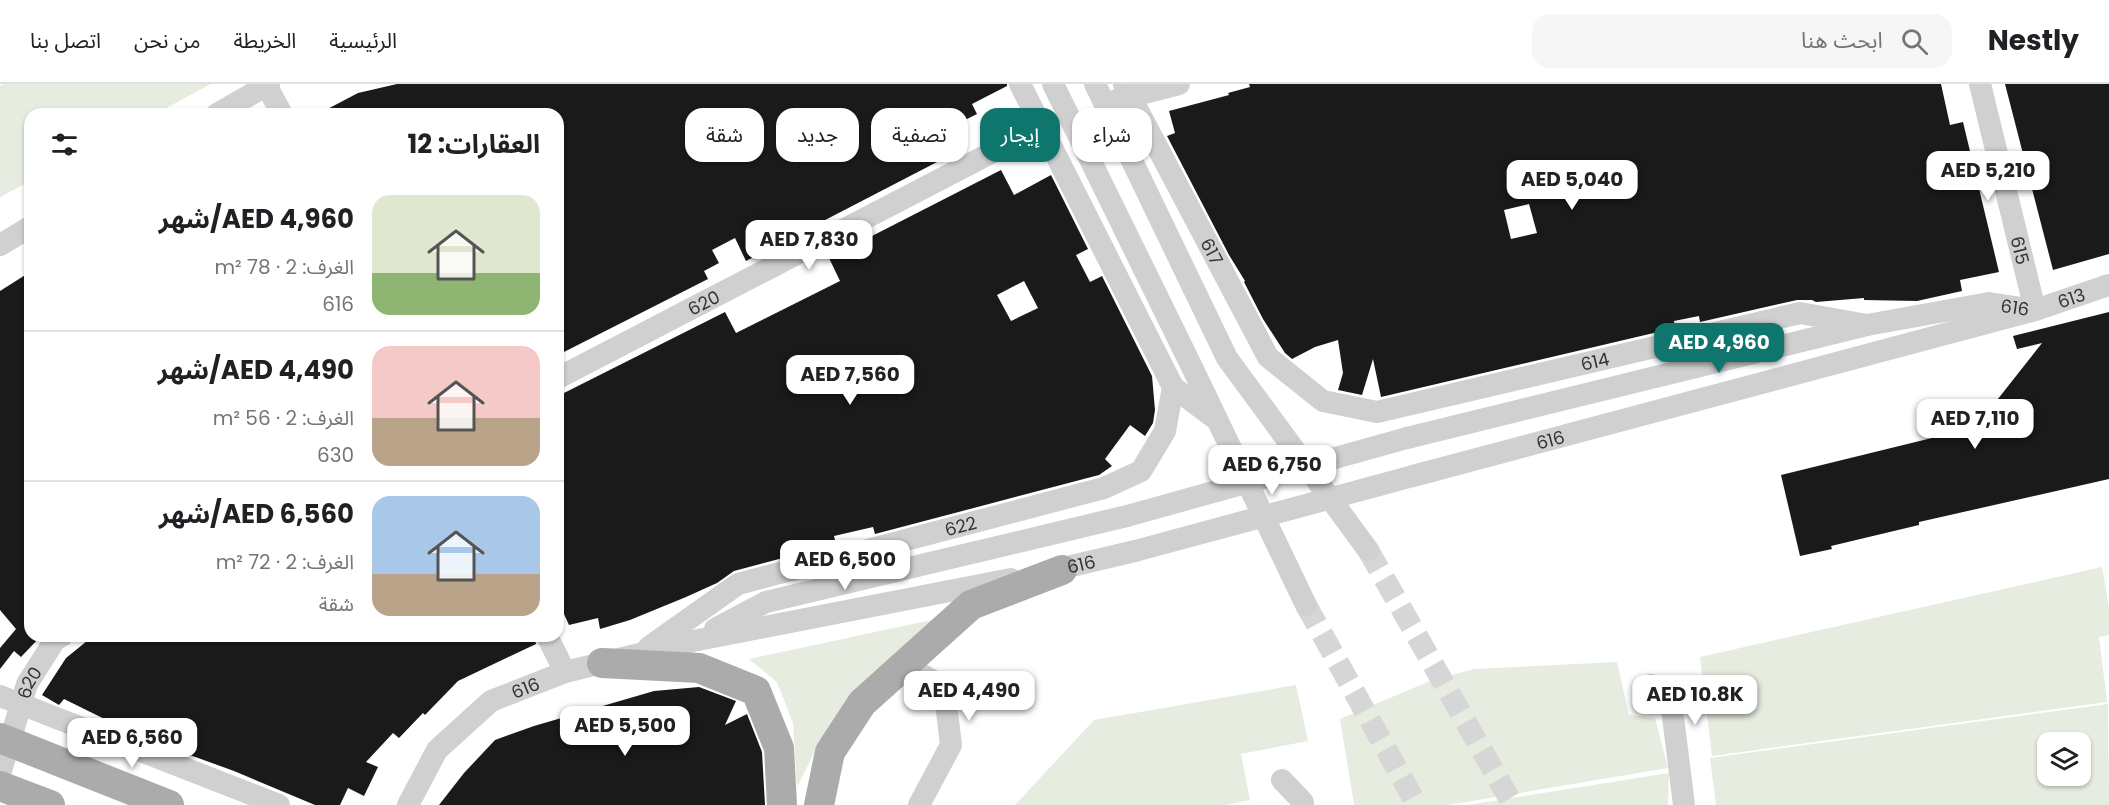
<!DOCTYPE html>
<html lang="ar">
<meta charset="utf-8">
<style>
:root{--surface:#fff;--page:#f6f6f6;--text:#202124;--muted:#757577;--line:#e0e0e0;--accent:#0f766e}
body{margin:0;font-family:Poppins,"Noto Sans Arabic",sans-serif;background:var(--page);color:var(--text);direction:rtl;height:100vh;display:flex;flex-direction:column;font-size:22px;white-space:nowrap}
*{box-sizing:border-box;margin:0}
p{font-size:20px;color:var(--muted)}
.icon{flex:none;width:33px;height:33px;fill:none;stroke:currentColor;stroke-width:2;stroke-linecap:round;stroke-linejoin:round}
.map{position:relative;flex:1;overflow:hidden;direction:ltr}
.panel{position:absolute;left:24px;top:24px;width:540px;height:534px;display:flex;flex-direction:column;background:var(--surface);border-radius:18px;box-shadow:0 2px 4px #0004;direction:rtl}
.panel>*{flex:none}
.top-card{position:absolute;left:582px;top:24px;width:570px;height:54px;direction:rtl;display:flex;gap:12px}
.tools{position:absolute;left:2037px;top:648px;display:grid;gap:12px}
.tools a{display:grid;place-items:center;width:54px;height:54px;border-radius:12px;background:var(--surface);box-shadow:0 2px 4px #0004;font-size:30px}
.price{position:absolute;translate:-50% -51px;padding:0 14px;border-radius:12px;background:#fff;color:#222;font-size:20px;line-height:39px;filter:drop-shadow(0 2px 3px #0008)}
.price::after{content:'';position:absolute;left:50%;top:36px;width:18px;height:14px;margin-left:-9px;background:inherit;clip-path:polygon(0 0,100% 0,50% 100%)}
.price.current{background:var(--accent);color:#fff}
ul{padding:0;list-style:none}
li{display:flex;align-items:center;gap:18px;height:150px;padding:0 24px}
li+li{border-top:2px solid var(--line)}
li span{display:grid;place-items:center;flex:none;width:168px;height:120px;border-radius:18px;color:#555}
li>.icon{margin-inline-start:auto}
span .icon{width:72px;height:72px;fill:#fffc;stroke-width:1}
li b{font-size:26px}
h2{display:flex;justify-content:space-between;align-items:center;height:72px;padding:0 24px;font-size:26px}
.chip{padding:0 21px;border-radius:18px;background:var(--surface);box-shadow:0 2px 4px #0004;font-size:21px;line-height:54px}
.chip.current{background:var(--accent);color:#fff}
header{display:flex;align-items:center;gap:36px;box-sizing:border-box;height:84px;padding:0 30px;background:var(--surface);border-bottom:2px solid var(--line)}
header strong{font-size:28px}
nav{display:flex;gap:33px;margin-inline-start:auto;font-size:21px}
.search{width:420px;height:54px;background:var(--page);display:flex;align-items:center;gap:15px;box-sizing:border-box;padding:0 21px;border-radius:18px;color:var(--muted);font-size:22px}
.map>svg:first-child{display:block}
</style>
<header>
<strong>Nestly</strong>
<div class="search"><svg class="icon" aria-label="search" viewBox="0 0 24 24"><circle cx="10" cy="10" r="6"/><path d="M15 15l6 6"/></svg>ابحث هنا</div>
<nav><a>الرئيسية</a><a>الخريطة</a><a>من نحن</a><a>اتصل بنا</a></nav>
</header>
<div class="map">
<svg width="2109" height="721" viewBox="0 0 2109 721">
<rect width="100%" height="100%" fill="#fff"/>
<path fill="#e6ecdf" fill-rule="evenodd" d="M4 0H211L155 30H30V97L0 113V2Z
M2102 483 2109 524V551L2099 553 2107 618 1712 672 1700 573Z
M936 535 816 665 797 703 793 639 777 598 749 575Z
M1617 578 1629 631 1655 634 1668 684 1448 721H1354L1340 635 1430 597 1474 585Z
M1296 601 1308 657 1241 670 1250 716 1226 721H1015L1094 636Z
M2108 620 2109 721H1716L1710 674ZM2048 658H2080V692H2048Z
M1669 689 1668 721H1468Z"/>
<path fill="#1a1a1a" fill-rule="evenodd" d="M397 0H1007V2L972 20 977 30 955 41 966 63 746 177 735 154 712 166 719 179 704 187 708 195 558 271V30H318L358 9Z
M1249 0H1941L1950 41 1963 38 1999 188 1960 196 1962 207 1917 217 1864 216V214L1816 218 1812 216H1797L1700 238 1699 232 1674 237 1675 244 1381 313 1373 275 1362 311 1338 306 1343 289 1338 256 1315 263 1292 275 1285 269 1263 235 1244 198 1245 197 1229 171 1167 52 1175 49 1169 27 1229 11 1228 9 1250 3ZM1529 120 1537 149 1511 155 1504 126Z
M2005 0H2109V170L2053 186Z
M1001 86 1014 111 1051 91 1088 165 1076 171 1090 198 1102 192 1152 292 1155 326 1153 339 1145 352 1130 341 1105 375 1112 382 1099 391 875 450 873 443 834 452 836 460 734 487 717 499 686 513 630 536 600 545 598 534 569 541 558 517V312L725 228 736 249 840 197 829 174ZM1024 197 1038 224 1011 237 997 211Z
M30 188V552H41L21 573 14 567 0 585V564L16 545 0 526V207Z
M2109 228V395L1919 438V441L1831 462 1832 465 1800 472 1781 391 1993 339 1990 325 2042 259 2017 265 2013 252Z
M97 552H285L288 558 299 552H534L536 560 458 597 425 631 423 629 399 654 393 649 366 678 378 683 364 712 348 704 340 721H315L234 687 143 654 64 615 59 621 42 611 66 574 87 557Z
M699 603 736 617 725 641 747 630 762 668 765 721H439L464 689 495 656 534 642 654 607Z"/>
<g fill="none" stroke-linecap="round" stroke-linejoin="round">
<path stroke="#d6d6d6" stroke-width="22" stroke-dasharray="22 11" stroke-linecap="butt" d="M1368 466 1513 721
M1306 521 1417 721"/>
<g stroke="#d0d0d0" stroke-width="22">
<path d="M1020 0 1173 303 1213 333"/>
<path d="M1053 0 1190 279 1306 521"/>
<path d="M1095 0 1227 274 1368 466"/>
<path id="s1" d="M1124 0 1268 273 1323 317 1377 328 1800 229 1867 241"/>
<path id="s2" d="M1980 0 2035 226"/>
<path d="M266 1 282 30"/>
<path d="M1117 16 1179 0"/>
<path d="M217 30 269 0"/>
<path d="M0 161 30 143"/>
<path id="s3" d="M558 294 1041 43"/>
<path id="s4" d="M1407 354 1867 241 1989 219 2028 225"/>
<path id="s5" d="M1413 392 2035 226 2109 201"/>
<path id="s6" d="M1046 488 1135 467"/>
<path d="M715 545 766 518 1127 432"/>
<path d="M547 552 565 588"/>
<path id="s7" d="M649 563 738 500 1104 404 1141 387 1165 347 1173 303"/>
<path d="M905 581 944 603 951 661 919 721"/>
<path d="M1651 601 1670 609 1684 721"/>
<path d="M0 612 279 721"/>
<path id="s8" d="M0 690 27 600 55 556 62 552"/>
<path d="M1282 696 1303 718V721"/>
<path id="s9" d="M408 721 437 666 491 617 565 588 693 557 1011 495"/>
</g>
<path stroke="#ababab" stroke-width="30" d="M602 579 699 584 756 607 779 664 782 721
M0 702 50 721
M819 721 830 668 862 619 971 521 1062 486"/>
<path stroke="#d0d0d0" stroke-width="22" d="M1127 432 1407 354
M1135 467 1413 392"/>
<path stroke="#ababab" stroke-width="30" d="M0 654 169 721"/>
</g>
<g text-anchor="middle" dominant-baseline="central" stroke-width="6" stroke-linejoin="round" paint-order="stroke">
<g font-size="18" fill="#333" stroke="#fff">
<text stroke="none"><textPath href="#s2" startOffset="171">615</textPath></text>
<text stroke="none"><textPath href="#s1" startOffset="189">617</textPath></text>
<text stroke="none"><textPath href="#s5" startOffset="682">613</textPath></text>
<text stroke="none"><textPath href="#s3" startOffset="164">620</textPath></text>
<text stroke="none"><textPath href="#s4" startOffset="624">616</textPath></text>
<text stroke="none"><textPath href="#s1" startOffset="658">614</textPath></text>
<text stroke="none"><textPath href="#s5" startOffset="142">616</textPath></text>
<text stroke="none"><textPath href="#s7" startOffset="339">622</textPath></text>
<text stroke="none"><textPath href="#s6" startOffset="36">616</textPath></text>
<text stroke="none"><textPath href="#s8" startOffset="96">620</textPath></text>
<text stroke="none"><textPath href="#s9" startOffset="172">616</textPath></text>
</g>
</g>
</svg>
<div class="tools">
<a><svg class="icon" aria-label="layers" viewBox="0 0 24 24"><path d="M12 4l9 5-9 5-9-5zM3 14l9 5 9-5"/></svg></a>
</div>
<b class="price" style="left:1988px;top:118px">AED 5,210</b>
<b class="price" style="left:1572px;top:127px">AED 5,040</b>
<b class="price" style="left:809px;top:187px">AED 7,830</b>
<b class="price current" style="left:1719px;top:290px">AED 4,960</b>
<b class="price" style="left:850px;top:322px">AED 7,560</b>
<b class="price" style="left:1975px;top:366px">AED 7,110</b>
<b class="price" style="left:1272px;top:412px">AED 6,750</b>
<b class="price" style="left:845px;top:507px">AED 6,500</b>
<b class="price" style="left:969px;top:638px">AED 4,490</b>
<b class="price" style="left:1695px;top:642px">AED 10.8K</b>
<b class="price" style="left:625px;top:673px">AED 5,500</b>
<b class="price" style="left:132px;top:685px">AED 6,560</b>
<div class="top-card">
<a class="chip">شراء</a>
<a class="chip current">إيجار</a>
<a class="chip">تصفية</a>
<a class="chip">جديد</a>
<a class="chip">شقة</a>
</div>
<section class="panel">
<h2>العقارات: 12<svg class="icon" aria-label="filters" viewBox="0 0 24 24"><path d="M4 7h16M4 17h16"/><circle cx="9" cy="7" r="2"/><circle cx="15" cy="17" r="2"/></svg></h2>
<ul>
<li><span style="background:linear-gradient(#dfe7d0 65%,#8fb573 0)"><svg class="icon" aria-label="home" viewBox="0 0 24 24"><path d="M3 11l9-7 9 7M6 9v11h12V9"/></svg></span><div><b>AED 4,960/شهر</b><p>الغرف: 2 · 78 m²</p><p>616</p></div></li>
<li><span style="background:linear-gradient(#f6c9c9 60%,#b9a48a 0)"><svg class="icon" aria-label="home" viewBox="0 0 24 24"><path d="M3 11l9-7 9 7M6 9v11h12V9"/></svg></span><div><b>AED 4,490/شهر</b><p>الغرف: 2 · 56 m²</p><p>630</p></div></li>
<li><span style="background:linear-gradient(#a9c7e8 65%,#b9a48a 0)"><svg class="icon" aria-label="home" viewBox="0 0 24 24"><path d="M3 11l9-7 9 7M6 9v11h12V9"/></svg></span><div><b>AED 6,560/شهر</b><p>الغرف: 2 · 72 m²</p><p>شقة</p></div></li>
</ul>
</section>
</div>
